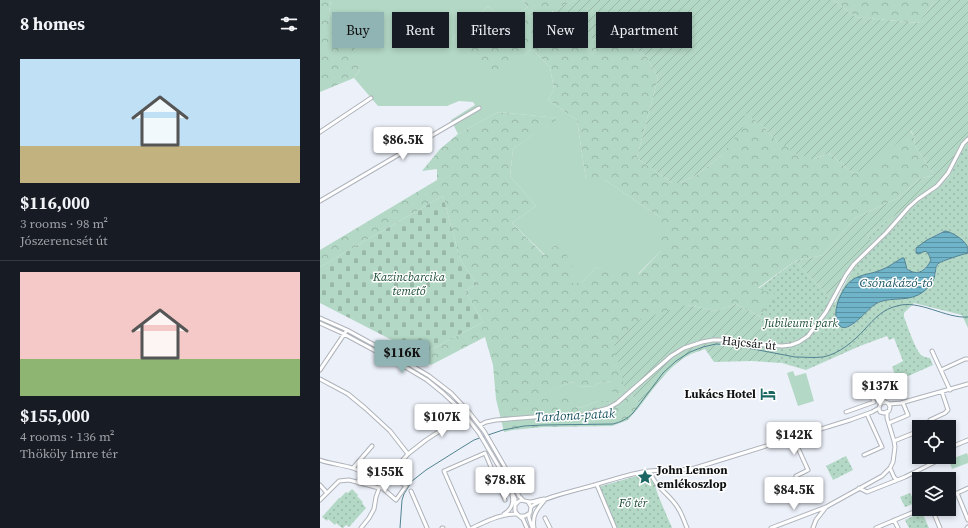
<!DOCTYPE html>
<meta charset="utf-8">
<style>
:root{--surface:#171b24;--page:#20242c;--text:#f1f3f6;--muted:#9ea1a6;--line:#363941;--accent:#90b4b3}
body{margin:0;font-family:"Source Serif 4",serif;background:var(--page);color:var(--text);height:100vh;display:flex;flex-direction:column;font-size:15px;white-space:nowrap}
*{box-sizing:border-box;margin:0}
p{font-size:13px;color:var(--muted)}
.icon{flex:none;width:22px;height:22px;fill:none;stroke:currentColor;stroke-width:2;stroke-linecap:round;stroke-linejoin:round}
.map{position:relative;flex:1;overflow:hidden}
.drawer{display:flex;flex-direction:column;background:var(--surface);width:320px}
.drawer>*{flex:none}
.guide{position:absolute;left:12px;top:12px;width:380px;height:36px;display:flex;gap:8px}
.tools{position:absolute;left:592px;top:420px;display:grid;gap:8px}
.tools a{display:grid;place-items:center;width:44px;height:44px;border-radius:0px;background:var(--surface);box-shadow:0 2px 6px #0003;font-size:20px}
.price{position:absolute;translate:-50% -34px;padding:0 9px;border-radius:4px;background:#fff;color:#222;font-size:13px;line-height:26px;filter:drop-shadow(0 1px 2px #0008)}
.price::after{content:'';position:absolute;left:50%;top:24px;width:12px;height:9px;margin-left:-6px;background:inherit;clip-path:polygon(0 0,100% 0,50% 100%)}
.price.current{background:var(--accent);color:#111}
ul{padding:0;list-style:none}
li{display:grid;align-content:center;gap:8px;height:212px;padding:0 20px}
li+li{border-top:1px solid var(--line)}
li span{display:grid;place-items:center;height:124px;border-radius:0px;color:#555}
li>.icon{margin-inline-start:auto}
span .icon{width:72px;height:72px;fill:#fffc;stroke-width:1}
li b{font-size:17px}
h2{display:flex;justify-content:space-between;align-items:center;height:48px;padding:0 20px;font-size:17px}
.chip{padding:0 14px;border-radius:0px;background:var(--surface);box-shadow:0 2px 6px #0003;font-size:14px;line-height:36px}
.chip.current{background:var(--accent);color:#111}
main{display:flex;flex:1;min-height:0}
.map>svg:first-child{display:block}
</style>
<main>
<section class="drawer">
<h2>8 homes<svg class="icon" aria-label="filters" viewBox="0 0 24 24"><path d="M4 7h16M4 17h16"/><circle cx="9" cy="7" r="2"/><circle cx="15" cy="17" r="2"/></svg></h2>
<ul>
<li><span style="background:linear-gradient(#bfe0f5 70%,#c2b280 0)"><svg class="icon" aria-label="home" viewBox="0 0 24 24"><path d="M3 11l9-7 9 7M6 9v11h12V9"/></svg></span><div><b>$116,000</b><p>3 rooms · 98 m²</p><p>Jószerencsét út</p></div></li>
<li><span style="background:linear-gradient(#f6c9c9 70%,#8fb573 0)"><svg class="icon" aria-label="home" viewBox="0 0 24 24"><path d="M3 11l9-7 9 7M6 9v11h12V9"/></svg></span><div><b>$155,000</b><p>4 rooms · 136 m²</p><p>Thököly Imre tér</p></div></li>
</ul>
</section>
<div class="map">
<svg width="648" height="528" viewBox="0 0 648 528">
<defs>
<pattern id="forest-crowns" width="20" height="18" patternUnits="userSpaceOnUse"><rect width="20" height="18" fill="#b3d8c5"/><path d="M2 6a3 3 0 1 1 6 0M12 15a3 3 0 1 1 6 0" fill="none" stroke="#99b8a8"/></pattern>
<pattern id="cemetery-stones" width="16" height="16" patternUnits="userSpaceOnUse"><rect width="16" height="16" fill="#b3d8c5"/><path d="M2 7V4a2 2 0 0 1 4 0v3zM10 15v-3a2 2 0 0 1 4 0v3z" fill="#99b8a8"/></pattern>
<pattern id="park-dots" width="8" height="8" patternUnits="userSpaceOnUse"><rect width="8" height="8" fill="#b3d8c5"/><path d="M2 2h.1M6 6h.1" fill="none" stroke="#99b8a8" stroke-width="1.8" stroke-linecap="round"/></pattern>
<pattern id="garden-furrows" width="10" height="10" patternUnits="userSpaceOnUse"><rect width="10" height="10" fill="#b3d8c5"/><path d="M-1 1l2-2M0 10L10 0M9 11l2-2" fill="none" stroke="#99b8a8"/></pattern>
<pattern id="water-rules" width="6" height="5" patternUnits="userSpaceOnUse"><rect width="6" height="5" fill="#70b4c9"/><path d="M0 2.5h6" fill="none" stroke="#5a91a2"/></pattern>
</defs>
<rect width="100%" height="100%" fill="#ecf0f9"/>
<path fill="#b3d8c5" d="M11 0H202L208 7 185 21 168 6 132 39 179 77 212 49 230 67 234 89 228 100 257 120 266 180H285L341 218V251L318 274 298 275 276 267 262 283H251L235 245 225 255 192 223 216 206 190 176 193 149 238 118 178 112 138 134 131 120 155 105 153 102 139 101 127 106H58L34 78 40 70 8 21Z
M473 371 475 376 486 373 494 401 478 406 467 373Z
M286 381 291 382 304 398 290 408 289 401H279L259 408 252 405 250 400 223 399 220 395 249 383 255 382 257 386 274 387 277 384Z
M647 453 648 456V463L632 469 629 460Z"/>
<path fill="url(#forest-crowns)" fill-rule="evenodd" d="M0 0H11L8 21 36 50 40 70 34 78 0 92Z
M202 0H256L232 11 246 30 276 40 286 42 302 43 315 49 327 57 338 78 317 157 321 161 352 183H360L378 174 402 155 425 112 442 125 457 141 495 159 509 153 532 173 572 146 590 131 594 136 595 146 614 175 599 179 578 198 535 218 503 255 475 261 438 288 460 295 439 316 415 304 397 311 367 305 305 389 321 405 308 420 292 426 223 427 193 430 184 432 176 399 173 365 165 337 111 365 99 357 101 355 163 322 145 291 157 284 140 259 123 196 0 267V250L117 180V169L102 171 120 149 138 134 178 112 239 118 193 149 190 176 216 206 192 223 224 255 235 245 245 252 256 274 251 283H262L276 267 298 274 306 263 319 274 341 251V218L285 180H266L257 120 228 100 234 89 230 67 212 49 179 78 132 39 168 6 185 21 208 7ZM286 381 291 382 293 395 297 396 300 393 304 398 290 407 289 401H279L259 408 253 405 250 400 246 398 223 399 221 395 249 383 254 382 257 386 274 387 277 384Z
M513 0H615V1L598 23 536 17Z"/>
<path fill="url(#cemetery-stones)" d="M123 196 140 259 157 284 145 291 163 322 101 355 0 303V267Z"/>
<path fill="url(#park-dots)" d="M648 142V248C646 243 641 239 637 237 633 235 630 231 625 231 619 232 601 244 595 249L596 253 599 254 603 252 606 251 609 255 611 260C603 275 587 279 584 258H582L563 270 538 277 531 280 524 290 516 307 520 326C524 328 526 328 531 326L553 306 561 301 579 299 610 285 616 274V268L619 263 648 252V328L642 315 594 303 584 313V317C588 327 594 347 601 355 604 357 607 358 610 358L613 365 586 377 584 383 588 393 583 394 572 367 583 361 574 338 569 340 567 336 540 346 486 370 462 363 439 316 459 295 438 289 475 261 515 303 528 278 536 265 572 230 585 214 599 201 615 190 629 177 643 149Z
M585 208 584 211C573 222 565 234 552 242L547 235Z
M526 456 533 470 513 480 506 466Z
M331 473 338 495 352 528H295L278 487 320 475Z
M32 489 38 495 37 496 43 502 42 503 46 508 29 527 26 525 23 528H22L16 523 15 525 8 519 7 521 2 517 19 498H20L26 492 28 493Z
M590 493 595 503 585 507 580 497Z
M602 512 609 528H589L585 520Z"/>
<path fill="url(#garden-furrows)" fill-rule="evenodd" d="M256 0H513L536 17 598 23 615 1V0H648V142L643 149 629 177 615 190 599 201 585 214 572 230 536 265 520 289 514 302 475 261 503 255 535 218 578 198 599 179 614 175 595 146 594 136 591 131 547 169 532 173 509 153 495 159 477 154 457 141 442 125 425 113 423 127 402 155 378 174 360 183H352L321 161 317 157 338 78 327 57 315 49 302 43 286 42 276 40 246 30 232 10ZM584 209V211C574 221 565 235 552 242L547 235Z
M415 304 439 316 462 363 431 361 394 362 385 349C381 351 375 352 371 354 349 365 335 387 321 405L305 389 294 344 321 319 367 305 397 311Z"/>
<path fill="url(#water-rules)" stroke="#538392" d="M625 231C630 231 645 240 647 246 648 248 648 250 648 253 643 254 622 261 619 263 615 266 616 270 615 274 614 283 606 291 598 295 584 302 566 296 554 305 547 310 528 334 520 326 509 315 522 287 532 280 541 274 552 274 561 270 569 267 575 262 582 258H584L587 269C598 277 606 270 611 260L609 255 606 251 603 252 599 254 596 253V248L607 240Z"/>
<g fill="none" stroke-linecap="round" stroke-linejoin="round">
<path stroke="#538392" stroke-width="1" d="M168 435 183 430 204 426 223 425 293 424C301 422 307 419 313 413L343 373 356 361 370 352 383 347 396 344 412 345 475 357C484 357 494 358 503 357 519 354 534 341 545 329 554 319 563 309 577 306 599 299 626 319 648 317
M80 528 82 500 84 494 92 481 106 470 141 448 154 440 165 436"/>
<g stroke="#afb3bb" stroke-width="5">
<path id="street" d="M0 132 51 98
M0 201 68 161 159 108
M0 318 27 330 89 364 109 376 131 393 149 412 164 431 186 469 199 496 203 500
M0 323 24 334 87 368 107 380 123 393 141 410 159 433 182 472 195 499V511L197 514 203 519 207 528
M612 351 630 390
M0 370 27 330
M621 370 645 359H648
M0 379 28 394 45 408 70 431 88 454
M556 388 560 397 565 402
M569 404 581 403 648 384
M526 412 554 402 544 378
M569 423 588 415 583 403
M160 425 166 422 176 420 226 416H256L263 415 288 408 297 403 351 356 364 348 382 342 393 340H408L431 344 462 346 471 345 479 342 488 336 506 312 526 275 534 264 566 233 589 207 598 199 617 186 623 179 628 173 643 144 648 139
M607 427 609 425 610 420 625 413 628 410 622 392
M473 437 488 470 476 476
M574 441 599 431
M629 448 648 440
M544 455 562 447 547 414
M0 460C9 464 34 466 39 471 40 472 40 473 41 474L38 483
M33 468 52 446
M570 468 574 477 576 479
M330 471C334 487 350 494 358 508 362 514 364 521 367 528
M0 485 7 493
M277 485 295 528
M60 486 76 500 86 486 80 482
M539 488 547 492 585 477 617 461 615 457
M91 491 107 528
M637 493 648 520
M629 497 648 488
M0 500 19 481 29 480 59 488
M196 504C202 497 203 502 211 502 215 501 220 500 224 499
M211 507C222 497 262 489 278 484 295 479 312 473 329 471 344 469 360 472 375 468L530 420 552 412 559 408 560 405 562 403 565 402 568 403 570 407 569 411 564 413 560 412 559 408
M612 509 620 528
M184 514C191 510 194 503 192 495
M209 514V518L212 527
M200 516H205L210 513 211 507 208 502
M225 518 230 528
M574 520 578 528
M41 528 49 518 54 509 56 497 60 486 88 454 106 440 149 412
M122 528H123
M149 528 124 471 165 453 185 500
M152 528C165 522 182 513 197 514
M214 528C212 516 216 510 224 501
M451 528 506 507
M493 528 496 520 506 507 562 476 570 468 573 462 575 447 574 441 567 418V413
M556 528 601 509
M647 528 648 527"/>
</g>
<use href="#street" stroke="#fff" stroke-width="3"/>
</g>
<defs>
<g id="hotel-bare" transform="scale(1.2)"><path d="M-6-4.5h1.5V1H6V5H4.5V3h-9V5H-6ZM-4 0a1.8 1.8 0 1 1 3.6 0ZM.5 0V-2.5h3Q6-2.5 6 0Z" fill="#196662" stroke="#fff" stroke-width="2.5" paint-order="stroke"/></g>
<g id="sight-bare" transform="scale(1.2)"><path d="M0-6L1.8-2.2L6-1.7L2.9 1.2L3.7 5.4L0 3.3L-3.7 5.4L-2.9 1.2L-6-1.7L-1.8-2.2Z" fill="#196662" stroke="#fff" stroke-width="2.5" paint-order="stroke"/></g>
</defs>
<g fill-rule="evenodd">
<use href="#hotel-bare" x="448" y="394"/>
<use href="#sight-bare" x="325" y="477"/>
</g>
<g text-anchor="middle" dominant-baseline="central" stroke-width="3" stroke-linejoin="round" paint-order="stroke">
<g font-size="12" font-style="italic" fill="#1d4d38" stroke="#fff">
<text x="89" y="277">Kazincbarcika<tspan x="89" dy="14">temető</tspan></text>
<text x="481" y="323">Jubileumi park</text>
<text x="313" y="503">Fő tér</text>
</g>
<g font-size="12" fill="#0f1113" stroke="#fff">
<text transform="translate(429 343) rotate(6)">Hajcsár út</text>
</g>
<g font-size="12" font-weight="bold" fill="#0f1113" stroke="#fff" text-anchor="end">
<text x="436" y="394">Lukács Hotel</text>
<text x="337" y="470" text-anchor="start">John Lennon<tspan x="337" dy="14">emlékoszlop</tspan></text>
</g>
<g font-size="13" font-style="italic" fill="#185261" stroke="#fff">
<text x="576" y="282">Csónakázó-tó</text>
<text transform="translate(255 415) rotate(-3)">Tardona-patak</text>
</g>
</g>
</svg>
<div class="tools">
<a><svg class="icon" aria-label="locate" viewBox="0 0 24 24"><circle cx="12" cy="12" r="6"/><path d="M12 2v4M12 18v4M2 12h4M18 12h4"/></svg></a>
<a><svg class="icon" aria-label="layers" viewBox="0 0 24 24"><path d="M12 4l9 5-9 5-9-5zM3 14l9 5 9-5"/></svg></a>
</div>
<b class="price" style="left:83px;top:161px">$86.5K</b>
<b class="price current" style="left:82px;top:374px">$116K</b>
<b class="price" style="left:560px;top:407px">$137K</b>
<b class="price" style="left:122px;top:438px">$107K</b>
<b class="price" style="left:474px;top:456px">$142K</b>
<b class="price" style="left:65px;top:493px">$155K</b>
<b class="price" style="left:185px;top:501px">$78.8K</b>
<b class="price" style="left:474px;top:511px">$84.5K</b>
<div class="guide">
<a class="chip current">Buy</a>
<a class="chip">Rent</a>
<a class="chip">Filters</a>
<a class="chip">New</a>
<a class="chip">Apartment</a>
</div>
</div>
</main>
